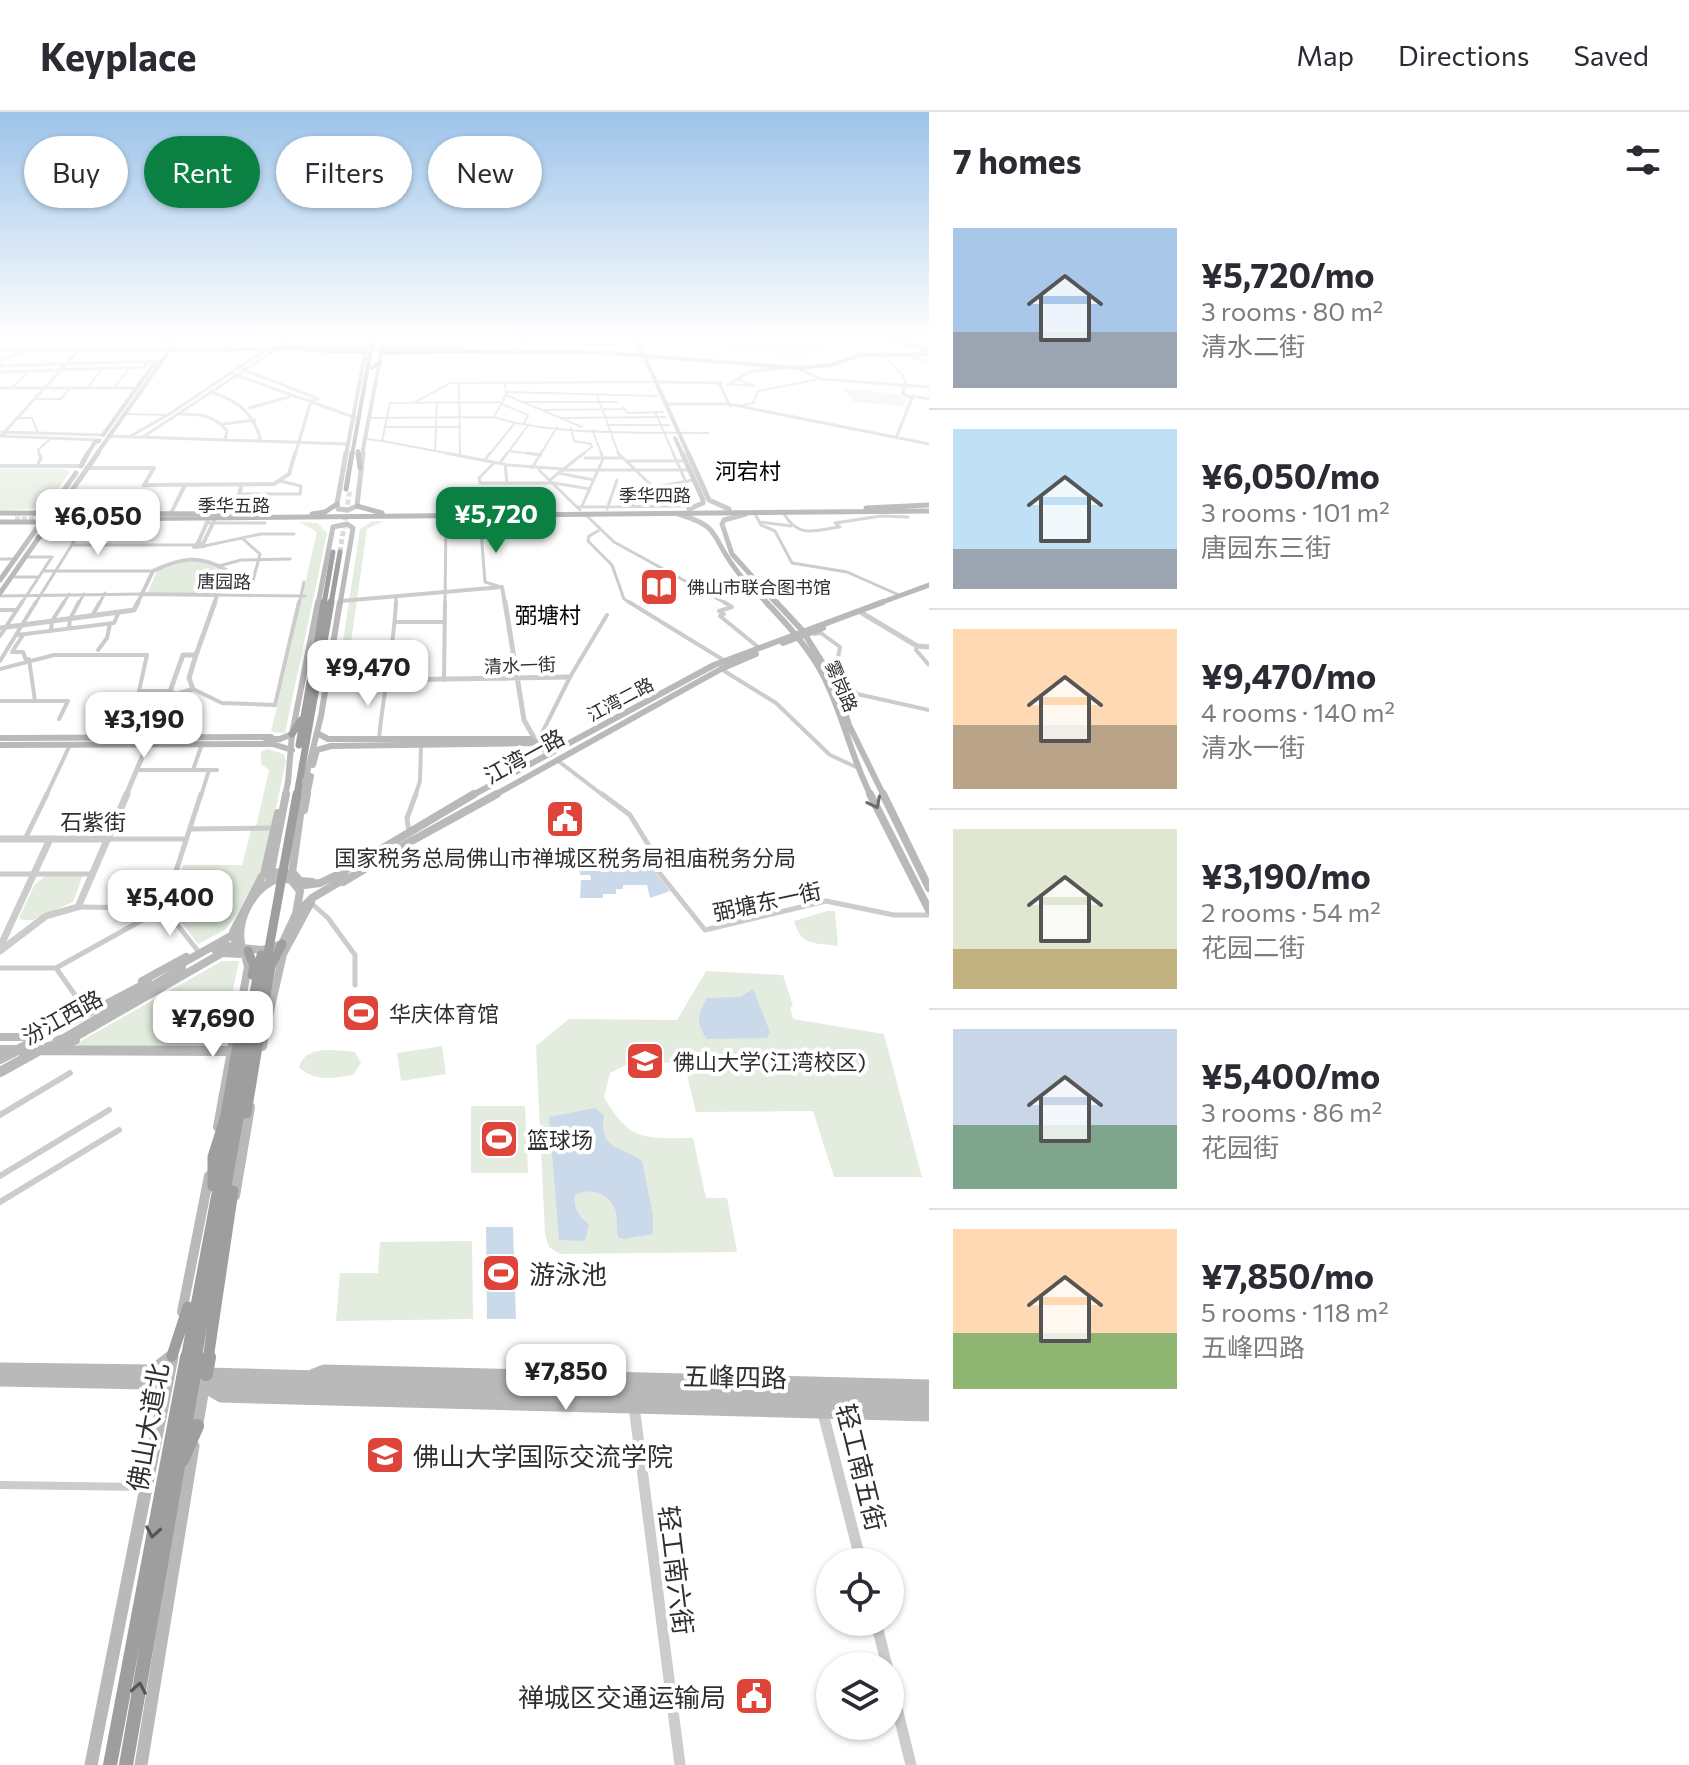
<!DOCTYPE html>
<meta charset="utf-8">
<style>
:root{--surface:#fff;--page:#f7f7f7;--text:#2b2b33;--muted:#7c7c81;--line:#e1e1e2;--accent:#0b8043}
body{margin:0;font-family:Commissioner,"Noto Sans SC",sans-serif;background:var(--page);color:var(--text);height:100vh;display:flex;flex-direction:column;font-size:30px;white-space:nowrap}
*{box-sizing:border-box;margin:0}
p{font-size:26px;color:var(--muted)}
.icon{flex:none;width:44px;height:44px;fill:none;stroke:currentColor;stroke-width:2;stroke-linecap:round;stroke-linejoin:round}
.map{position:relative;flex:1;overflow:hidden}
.side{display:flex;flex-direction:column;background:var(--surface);width:760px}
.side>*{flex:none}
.guide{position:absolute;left:24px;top:24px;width:760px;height:72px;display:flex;gap:16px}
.fabs{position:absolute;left:816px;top:1436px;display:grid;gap:16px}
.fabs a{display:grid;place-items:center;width:88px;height:88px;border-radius:50%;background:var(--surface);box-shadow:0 2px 6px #0004;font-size:40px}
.price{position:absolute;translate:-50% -68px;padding:0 18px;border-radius:16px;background:#fff;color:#222;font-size:26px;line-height:52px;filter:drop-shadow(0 2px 4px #0008)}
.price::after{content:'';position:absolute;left:50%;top:48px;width:24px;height:18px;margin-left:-12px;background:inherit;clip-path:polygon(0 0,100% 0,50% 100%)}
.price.on{background:var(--accent);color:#fff}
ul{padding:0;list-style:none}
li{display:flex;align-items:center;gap:24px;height:200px;padding:0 24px}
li+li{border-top:2px solid var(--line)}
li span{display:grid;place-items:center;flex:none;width:224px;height:160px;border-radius:0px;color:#555}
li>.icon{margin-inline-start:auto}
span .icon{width:96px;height:96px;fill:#fffc;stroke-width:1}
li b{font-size:34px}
h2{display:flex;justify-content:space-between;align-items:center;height:96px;padding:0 24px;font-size:34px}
.pill{padding:0 28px;border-radius:36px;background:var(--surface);box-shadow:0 2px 6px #0004;font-size:28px;line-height:72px}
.pill.on{background:var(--accent);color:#fff}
header{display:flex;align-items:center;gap:48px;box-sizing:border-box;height:112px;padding:0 40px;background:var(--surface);border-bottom:2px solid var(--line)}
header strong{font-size:38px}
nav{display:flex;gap:44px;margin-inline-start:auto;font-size:28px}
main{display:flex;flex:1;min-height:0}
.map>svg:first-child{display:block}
</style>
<header>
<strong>Keyplace</strong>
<nav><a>Map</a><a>Directions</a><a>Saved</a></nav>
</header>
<main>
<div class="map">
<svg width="929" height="1653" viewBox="0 0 929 1653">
<rect width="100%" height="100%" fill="#fff"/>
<path fill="#e3ecde" d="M717 226 818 227C838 231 864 226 885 226L887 227C877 232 871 227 861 227 849 227 819 237 808 243L810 245 799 246 725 235Z
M842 276 895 282 907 287 903 294 854 290Z
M0 357H62L70 360C43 398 47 397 0 398Z
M372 409H384L367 417 351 530H343L360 417Z
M299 410 317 411 327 421 285 621 271 620 317 420Z
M187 446H199L223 459 215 482 148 480 157 459Z
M267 637 284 642 286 649 272 715H256L269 658 261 652V640Z
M251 718H272L264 752 237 802 225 818 198 832 170 795 183 753H242Z
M47 763H83L73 790 33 808H22L19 806 35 772Z
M827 799H835L838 834C814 830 801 835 794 809Z
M222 849H239L221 935H77L79 930Z
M706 859 783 863 793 894 790 895 793 907 884 922 922 1065H834L813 999 696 1000 684 951 632 950 610 961 604 985C630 1031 646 1026 693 1026L706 1086H727L737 1140 560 1142 549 1135 545 1122 536 934 569 907 677 908Z
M442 934 446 962 401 969 397 941Z
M335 938 355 940 361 951 353 963C332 966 317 970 299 956 303 938 320 938 335 938Z
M471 994H525L528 1061H471Z
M472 1129 473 1207 336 1209 340 1161H378L380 1130Z"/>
<path fill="#cbdaeb" d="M642 743 670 779 650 786 647 773H623V777H616V782H603V786H580L581 768H591L590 763H580L579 752Z
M753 877 770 920 767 926 707 927C695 911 698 902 707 886L740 885Z
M595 996 604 1003C598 1039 622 1033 642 1049L653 1103V1122L624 1127 618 1125C616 1116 618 1106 615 1097 609 1081 589 1075 575 1083 573 1097 579 1104 589 1113L585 1129 559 1128 549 1005Z
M486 1115H513L516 1207H487Z"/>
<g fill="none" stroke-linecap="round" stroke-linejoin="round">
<path stroke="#d5d5d5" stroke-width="5" stroke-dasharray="5 2" stroke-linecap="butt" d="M15 407H85"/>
<path stroke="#d5d5d5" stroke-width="5" stroke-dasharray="5 3" stroke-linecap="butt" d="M340 440 350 377"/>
<path stroke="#ccc" stroke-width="2" d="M0 229 168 228
M261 230H277
M521 232H627L626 226
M917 233 929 232
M512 237 532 226
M883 243 903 264 906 272
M459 271 460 343
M728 272 755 274 736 267
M12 276 28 259
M87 276 103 256
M114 276 130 255
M506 280 656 284
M506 283 582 315
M597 283 619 343
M34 287H61L70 276
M415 290 450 271 656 270
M522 290H617
M502 292 528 303 524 312
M739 294 753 291 758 279 820 267
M623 295 628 301 663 300
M545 298 624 297
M655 300 674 343
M127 302 168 303
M494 305 506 283 505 271
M16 306H32L38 321
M370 306 494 305C551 324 646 320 708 321
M561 306 665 305
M607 313H669
M384 315H460
M571 316 574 329 591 332 592 335 581 343
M592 318 602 343
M367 327 382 329
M435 339 437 290
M509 339 541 343
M40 343 38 338 51 326
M457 343 382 329 390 291 502 290
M489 343 514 312
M506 343 529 312
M540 343 557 315"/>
<path stroke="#ccc" stroke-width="3" d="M446 341 508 353 563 357
M527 341 541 343
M618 341 653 375H660L666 390
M673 341 685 368
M585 346H621
M485 348 490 341
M626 349H684
M494 351 479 366 480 371H554L590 377
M500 351 507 341
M505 352 507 371
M37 354 41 346 39 341
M532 356 541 341
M539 358 580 398
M561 358H688
M558 361 594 368
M550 368 584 341
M653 375 659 390 665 391
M239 382H300L301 374 280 369
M582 394 603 347 601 341
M632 394 635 379 693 368
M577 395 686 394
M607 397 617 368
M755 402 761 413 775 419 792 451 847 460 899 483
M784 402C799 427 815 418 840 415L835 411 881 404 908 405
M586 403 614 430 727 492
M760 410 791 414
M206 411H265
M481 419 485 470 501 475
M598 419 589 424 588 429 612 453 624 487 632 492
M243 427 260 442 249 484
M72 433H194
M204 434 261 422H294
M25 445H51
M0 447H13
M219 454 241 448 290 447
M43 459H153
M15 465H38
M217 483 305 484
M1 484 142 482
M21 492 52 445
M35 492 78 423
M63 492 69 482
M78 492 84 482
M99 492 105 481
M299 492 304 470
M396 492V485
M445 492 446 405"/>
<path stroke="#ccc" stroke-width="4" d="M629 490 725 549
M724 490 732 495 719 499 724 502 720 504 758 535
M0 498H16
M92 504 100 490
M395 510H444
M69 516 70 507 79 490
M51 519 52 509 64 490
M814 522 821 521 840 535 836 556 857 582 929 598
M17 523 114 511 119 500
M23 523 12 540H23L26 548
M0 524 22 490
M917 534 916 538 929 553
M98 538 107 526 110 512
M29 547 35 589
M0 549 36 490
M0 557 54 543H147L139 579H170
M721 557 776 591 830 643 856 655
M444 568 445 490
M193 577 222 591 275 593 299 490
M0 589H68L59 607
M95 626 112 588 166 587
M379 627C383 581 394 536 396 490
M537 631 570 565 607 503
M557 648 604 684
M137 658H217
M193 658 201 635
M46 684 69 635
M201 684 209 658
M415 684 420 669 421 633"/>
<path stroke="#ccc" stroke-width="5" d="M602 682 630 703 649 734 645 743 705 818 826 789 894 803H929
M190 717 274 716
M409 721 407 706 416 682
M25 727 47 682
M110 727H186
M0 762H91
M311 791 328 806 355 843V873
M78 795 163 796
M164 796 201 682
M164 796 198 839
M0 856H56L164 796
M56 856 87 900"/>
<path stroke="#ccc" stroke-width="6" d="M0 1003 70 961
M0 1064 109 998
M0 1090 119 1018"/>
<path stroke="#ccc" stroke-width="8" d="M0 1373 143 1375"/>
<path stroke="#ccc" stroke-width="3" d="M224 236 229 226
M276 236 290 226
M910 243 929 251
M0 250 25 238
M0 254 156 249
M798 256 820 267 929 275
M242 257 316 286
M0 260 144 255 149 249
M233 262 359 307
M656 270 722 271
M719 271 730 294
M728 272 752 259 785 256
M0 276H137
M210 280C239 289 252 299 261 329
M912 284 929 287
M665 292H729L929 332
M249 296 289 285
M180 302C199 302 215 303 227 319L225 328
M223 312 255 308
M2 320 103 323
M0 324 100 328
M1 324 79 238
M108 324 348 332
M129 325 171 301 265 238
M143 325 275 238
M896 326 912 286 902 282 906 272
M295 343 311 289 318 287"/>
<path stroke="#ccc" stroke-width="4" d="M0 354H81
M86 356H154L144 373 274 372 289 362 295 341
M171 401 185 373
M232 402 242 373
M198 431 208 408
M198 431 203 432 204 434 194 435Z
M203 432 215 407
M142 482 217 483
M341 489 502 475 505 492
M137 492 153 459C181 446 198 442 226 458L214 492"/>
<path stroke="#ccc" stroke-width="5" d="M505 490 524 608 537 631
M862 501 917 534 929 535
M0 516 134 498 138 490
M327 569 570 565
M169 582 183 543H196L215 490
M178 582 193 577 189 566 196 543
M126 684C139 650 155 619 166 585L173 581 179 583 175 588H167"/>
<path stroke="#ccc" stroke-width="7" d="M0 727H108
M0 835 50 727
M0 839 46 804 78 795 127 682"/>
<path stroke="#ccc" stroke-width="11" d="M634 1294 680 1653
M823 1301 861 1450
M876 1510 887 1554
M890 1568 911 1653"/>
<path stroke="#b9b9b9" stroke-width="4" d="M636 226 689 343
M890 226 929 239
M167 231 170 226
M0 238 304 237
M468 239 608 241 798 256 831 253 860 243 929 242
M103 323 156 249
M675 326 683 343
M87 343 95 330 99 329
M96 343 178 226
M346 343 368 226
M362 343 384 226"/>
<path stroke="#b9b9b9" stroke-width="5" d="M346 341 337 392 338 397 348 398 357 394 363 341
M682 341 703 388V391L689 397
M688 341 709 388 729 397
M81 354 88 341
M678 402C722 415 710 423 734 455 743 469 757 480 768 492
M746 402 724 408 722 412 732 442 777 492
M333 415 347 412 353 416 340 492
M0 468 76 361
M0 481 98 341
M318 492 333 415
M877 492 929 473"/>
<path stroke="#b9b9b9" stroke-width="6" d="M766 490C787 512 809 536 823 563 843 602 851 645 871 684
M776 490 802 518 836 572 849 613 884 684
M783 531 823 516
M317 621 328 627H530L550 642
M0 626 271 625
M266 627H280L292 622
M0 633 273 632 292 638
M313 653 317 638 331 634 537 631
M305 669 321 604 340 490
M288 670 292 622 318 490
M307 684 311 664
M471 684 714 553 883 490
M493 684 721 557 756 542"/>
<path stroke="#b9b9b9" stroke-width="8" d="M870 682 929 798
M883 682 929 776
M304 698 307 682
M406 732 497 682
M341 761 474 682
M264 762 278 701
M280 766 291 768 300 779 296 802 282 832 262 838 242 836C235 809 252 775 280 766Z
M343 770 408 731
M251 848 237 837 233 820 262 764 267 760 293 761 300 769 312 770
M142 869 186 845
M0 925H37
M33 930 148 870
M57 930 182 856
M67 930 222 841 241 842
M234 930 248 855 246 847
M263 930 283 842 311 790"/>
<path stroke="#b9b9b9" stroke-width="10" d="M57 930 60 928
M262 934 263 928
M48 935 75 928
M0 938 231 939
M0 947 37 928
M0 960 38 939
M218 1015 234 928
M235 1084 250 995
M182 1200 209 1064
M169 1247 172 1244
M172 1247 173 1240"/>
<path stroke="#b9b9b9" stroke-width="13" d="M0 1257 153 1259 171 1245
M206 1262 929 1281
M314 1263 324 1259 929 1274
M0 1268 147 1271 163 1291
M204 1274 221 1284 929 1303
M204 1274 929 1292
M196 1317 206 1259
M91 1653 172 1245
M141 1653 193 1334"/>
<path stroke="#a7a7a7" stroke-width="5" d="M66 386 67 395 75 399
M357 394 382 401
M866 396 929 393
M0 401 227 402
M312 402 325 400 337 392
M85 407 929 399
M0 410H91
M38 426 62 412"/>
<path stroke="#9e9e9e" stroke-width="4" d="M276 236 311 235
M306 238 365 240
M381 241 477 239
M372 256 380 250
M358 339 359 343
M352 343 373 226"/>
<path stroke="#9e9e9e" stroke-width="5" d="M358 341 360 356
M346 377 352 341
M324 492 333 440
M331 492 340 440"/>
<path stroke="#9e9e9e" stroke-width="7" d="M292 622 301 608
M299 633 324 490
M299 672 331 490"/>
<path stroke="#9e9e9e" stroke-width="9" d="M258 930 271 854"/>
<path stroke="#9e9e9e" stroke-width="11" d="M246 1001 258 928
M213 1074V1045L226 1004 236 944
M172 1244 188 1195
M186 1247 235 986
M196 1247 241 989
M208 1247 233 1079"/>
<path stroke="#9e9e9e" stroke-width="14" d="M206 1262 209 1245
M182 1348 197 1314
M110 1653 187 1245
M126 1653 197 1245"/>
<path stroke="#b9b9b9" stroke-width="4" d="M304 236 460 237"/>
<path stroke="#b9b9b9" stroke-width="6" d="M285 684 288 670
M303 684 305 669"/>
<path stroke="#b9b9b9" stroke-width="8" d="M291 768 303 682
M269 769 286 682
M297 774 320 771 341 761
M296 802 312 786 346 766
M215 838 228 834 242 836
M181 852 238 820"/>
<path stroke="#9e9e9e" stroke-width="7" d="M297 684 299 672"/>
<path stroke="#9e9e9e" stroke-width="9" d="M248 839 254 854 252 863
M267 850 271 854 282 832
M239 930 245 897
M245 930 261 843
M252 930 297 682"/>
<path stroke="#9e9e9e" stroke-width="11" d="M236 944 239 928
M235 986 246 928
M241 989 252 928"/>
</g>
<defs><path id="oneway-chevron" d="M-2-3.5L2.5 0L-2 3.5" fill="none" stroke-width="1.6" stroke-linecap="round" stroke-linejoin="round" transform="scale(2)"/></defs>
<use stroke="#6d6d6d" href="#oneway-chevron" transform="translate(875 691) rotate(63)"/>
<g stroke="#565656">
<use href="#oneway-chevron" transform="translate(153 1420) rotate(100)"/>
<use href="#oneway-chevron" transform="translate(139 1576) rotate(-80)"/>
</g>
<linearGradient id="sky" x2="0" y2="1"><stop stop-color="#9cc3e9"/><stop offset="0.49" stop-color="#fff"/><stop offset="1" stop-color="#fff" stop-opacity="0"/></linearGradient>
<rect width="929" height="458" fill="url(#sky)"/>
<defs>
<g id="library-square" transform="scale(2)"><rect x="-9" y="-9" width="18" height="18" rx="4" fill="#de4439" stroke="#fff"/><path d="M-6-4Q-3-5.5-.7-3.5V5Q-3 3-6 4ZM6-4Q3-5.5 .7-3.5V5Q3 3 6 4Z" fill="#fff"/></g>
<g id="civic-square" transform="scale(2)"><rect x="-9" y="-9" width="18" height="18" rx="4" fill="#de4439" stroke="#fff"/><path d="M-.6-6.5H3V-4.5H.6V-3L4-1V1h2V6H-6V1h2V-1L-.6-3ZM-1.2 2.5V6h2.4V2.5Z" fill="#fff"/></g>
<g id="stadium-square" transform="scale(2)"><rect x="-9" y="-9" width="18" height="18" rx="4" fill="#de4439" stroke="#fff"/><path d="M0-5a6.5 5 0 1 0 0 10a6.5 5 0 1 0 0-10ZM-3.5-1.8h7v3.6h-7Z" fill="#fff"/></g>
<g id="university-square" transform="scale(2)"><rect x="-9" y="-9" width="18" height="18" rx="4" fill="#de4439" stroke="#fff"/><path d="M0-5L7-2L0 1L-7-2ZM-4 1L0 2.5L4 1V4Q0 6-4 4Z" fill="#fff"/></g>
</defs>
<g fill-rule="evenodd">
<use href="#library-square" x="659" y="475"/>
<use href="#civic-square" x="565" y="707"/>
<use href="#stadium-square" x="361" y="901"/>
<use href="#university-square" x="645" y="949"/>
<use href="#stadium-square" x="499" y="1027"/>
<use href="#stadium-square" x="501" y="1161"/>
<use href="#university-square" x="385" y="1343"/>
<use href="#civic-square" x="754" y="1584"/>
</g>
<g text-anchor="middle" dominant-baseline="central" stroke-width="8" stroke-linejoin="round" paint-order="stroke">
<g font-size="18" fill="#2f2f2f" stroke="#fff">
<text x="655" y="383">季华四路</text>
<text x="234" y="393">季华五路</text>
<text transform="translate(224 469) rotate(1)">唐园路</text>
<text transform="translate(520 553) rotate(-2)">清水一街</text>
<text transform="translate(842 574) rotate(67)">雾岗路</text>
<text transform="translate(620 587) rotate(-28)">江湾二路</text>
</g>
<g font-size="18" fill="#2f2f2f" stroke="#fff" text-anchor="start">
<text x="687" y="475">佛山市联合图书馆</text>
</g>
<g font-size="22" fill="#000" stroke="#fff">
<text x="748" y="358">河宕村</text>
<text x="548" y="502">弼塘村</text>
</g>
<g font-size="22" fill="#2f2f2f" stroke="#fff">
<text transform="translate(524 644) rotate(-29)">江湾一路</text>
<text x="93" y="709">石紫街</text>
<text transform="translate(767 789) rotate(-12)">弼塘东一街</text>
<text transform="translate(62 905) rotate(-29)">汾江西路</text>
</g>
<g font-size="22" fill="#2f2f2f" stroke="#fff" text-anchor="start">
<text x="565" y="745" text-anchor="middle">国家税务总局佛山市禅城区税务局祖庙税务分局</text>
<text x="389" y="901">华庆体育馆</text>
<text x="673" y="949">佛山大学(江湾校区)</text>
<text x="527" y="1027">篮球场</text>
</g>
<g font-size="26" fill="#2f2f2f" stroke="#fff" text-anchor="start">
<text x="529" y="1161">游泳池</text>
<text x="413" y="1343">佛山大学国际交流学院</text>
<text x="726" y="1584" text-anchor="end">禅城区交通运输局</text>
</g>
<g font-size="26" fill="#2f2f2f" stroke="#fff">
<text transform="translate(735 1264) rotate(1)">五峰四路</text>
<text transform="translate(147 1315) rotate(-80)">佛山大道北</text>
<text transform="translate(862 1355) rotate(76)">轻工南五街</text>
<text transform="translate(677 1458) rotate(83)">轻工南六街</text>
</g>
</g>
</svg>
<div class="fabs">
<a><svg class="icon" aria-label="locate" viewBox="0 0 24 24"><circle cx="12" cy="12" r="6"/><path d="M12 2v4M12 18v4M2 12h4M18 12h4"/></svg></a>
<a><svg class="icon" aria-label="layers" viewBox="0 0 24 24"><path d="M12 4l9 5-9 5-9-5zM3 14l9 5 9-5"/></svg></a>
</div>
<b class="price on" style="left:496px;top:443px">¥5,720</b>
<b class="price" style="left:98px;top:445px">¥6,050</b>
<b class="price" style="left:368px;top:596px">¥9,470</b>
<b class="price" style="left:144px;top:648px">¥3,190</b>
<b class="price" style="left:170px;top:826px">¥5,400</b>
<b class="price" style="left:213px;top:947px">¥7,690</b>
<b class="price" style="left:566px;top:1300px">¥7,850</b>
<div class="guide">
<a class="pill">Buy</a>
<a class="pill on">Rent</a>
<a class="pill">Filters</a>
<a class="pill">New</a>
</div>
</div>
<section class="side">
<h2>7 homes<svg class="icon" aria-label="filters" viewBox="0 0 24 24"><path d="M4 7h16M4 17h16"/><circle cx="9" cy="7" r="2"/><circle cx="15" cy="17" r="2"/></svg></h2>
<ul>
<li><span style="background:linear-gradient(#a9c7e8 65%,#9aa5b1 0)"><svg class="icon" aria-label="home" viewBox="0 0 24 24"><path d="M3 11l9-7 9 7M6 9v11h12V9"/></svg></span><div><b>¥5,720/mo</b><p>3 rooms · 80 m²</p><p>清水二街</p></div></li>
<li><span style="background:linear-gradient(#bfe0f5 75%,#9aa5b1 0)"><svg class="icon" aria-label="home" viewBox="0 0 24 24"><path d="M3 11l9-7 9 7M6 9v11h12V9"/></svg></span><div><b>¥6,050/mo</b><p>3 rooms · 101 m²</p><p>唐园东三街</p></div></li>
<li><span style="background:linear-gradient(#ffd9b3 60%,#b9a48a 0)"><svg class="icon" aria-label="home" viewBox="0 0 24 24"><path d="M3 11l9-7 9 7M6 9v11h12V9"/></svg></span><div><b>¥9,470/mo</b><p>4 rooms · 140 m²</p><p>清水一街</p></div></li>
<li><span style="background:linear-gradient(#dfe7d0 75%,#c2b280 0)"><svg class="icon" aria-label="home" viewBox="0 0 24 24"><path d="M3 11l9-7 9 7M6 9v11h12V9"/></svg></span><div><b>¥3,190/mo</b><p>2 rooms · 54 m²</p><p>花园二街</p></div></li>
<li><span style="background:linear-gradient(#c9d6e8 60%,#7fa58c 0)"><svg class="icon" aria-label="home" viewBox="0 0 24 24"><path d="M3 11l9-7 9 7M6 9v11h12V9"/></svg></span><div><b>¥5,400/mo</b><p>3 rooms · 86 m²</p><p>花园街</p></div></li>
<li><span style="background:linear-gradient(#ffd9b3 65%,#8fb573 0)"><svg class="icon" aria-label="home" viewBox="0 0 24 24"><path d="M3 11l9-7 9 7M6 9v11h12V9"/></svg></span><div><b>¥7,850/mo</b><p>5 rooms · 118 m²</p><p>五峰四路</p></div></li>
</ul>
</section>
</main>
